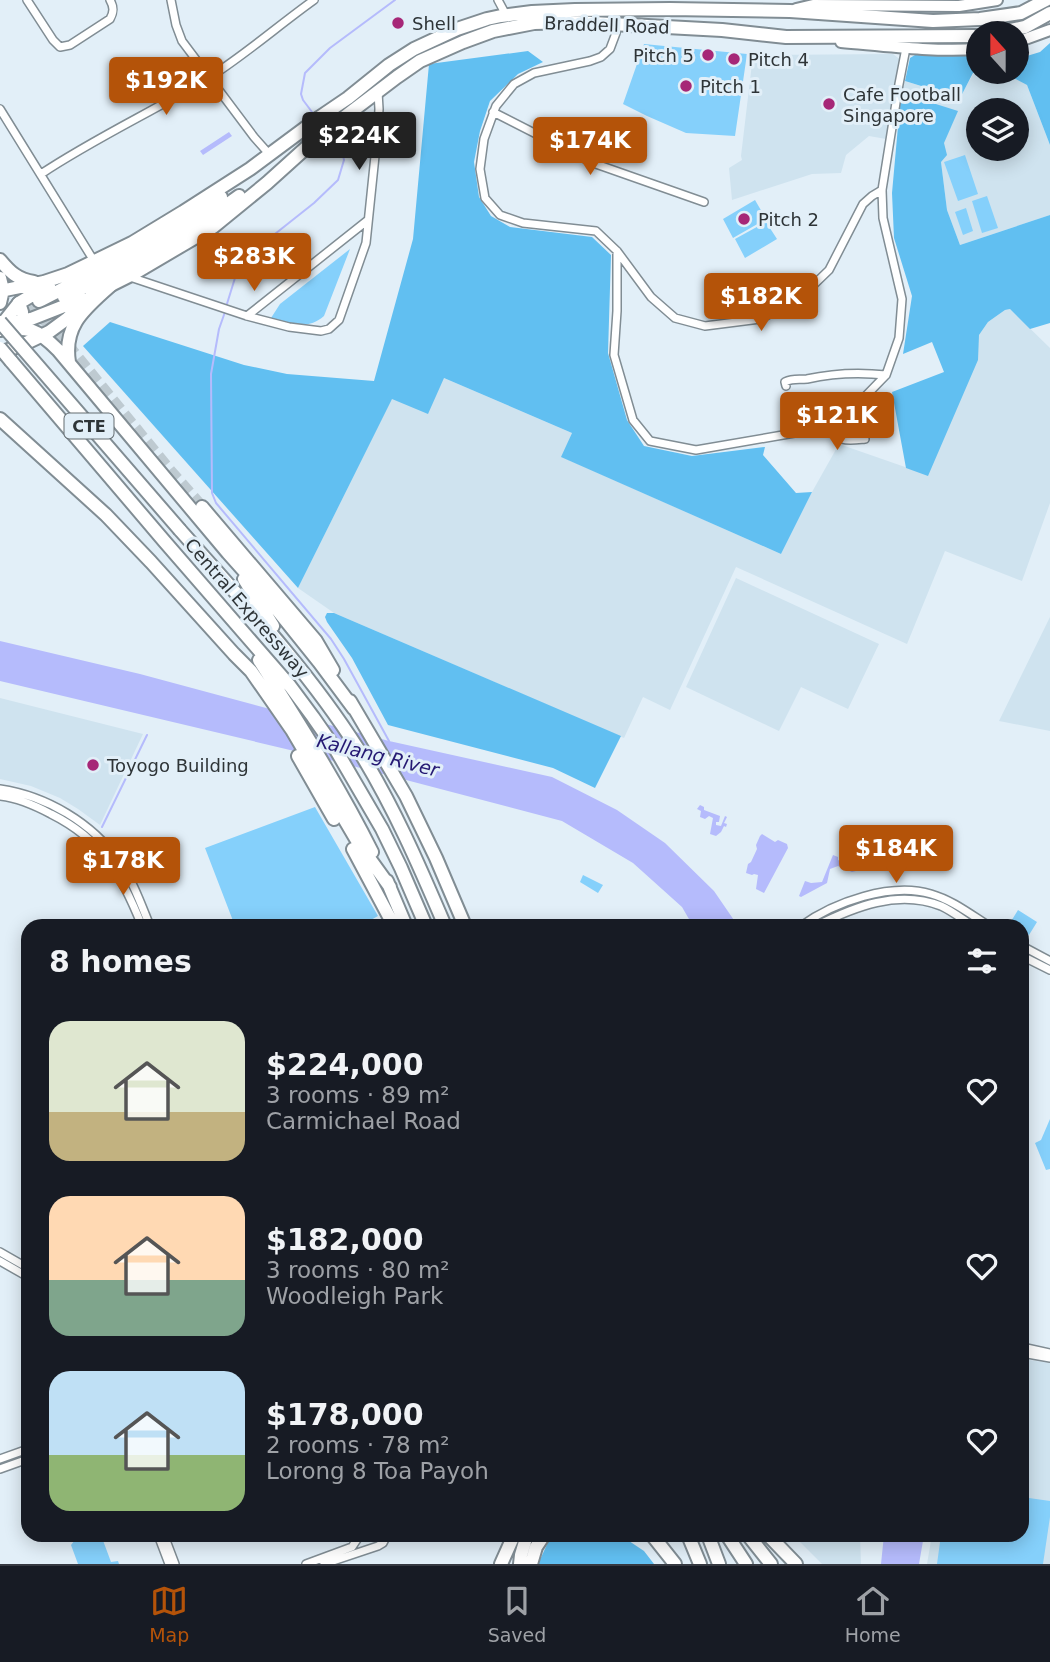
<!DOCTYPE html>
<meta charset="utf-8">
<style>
:root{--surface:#171b24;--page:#242831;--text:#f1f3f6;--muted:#9ea1a6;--line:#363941;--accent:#b45309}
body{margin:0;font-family:"DejaVu Sans",sans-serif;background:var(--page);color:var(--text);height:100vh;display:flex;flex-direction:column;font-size:26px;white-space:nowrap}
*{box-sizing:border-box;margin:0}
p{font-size:23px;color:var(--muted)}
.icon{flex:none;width:38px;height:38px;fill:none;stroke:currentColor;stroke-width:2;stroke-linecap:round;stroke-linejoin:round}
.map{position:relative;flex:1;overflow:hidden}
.panel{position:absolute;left:21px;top:919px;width:1008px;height:623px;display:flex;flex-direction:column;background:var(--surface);border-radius:21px;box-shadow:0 4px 18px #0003}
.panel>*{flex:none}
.needle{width:46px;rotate:339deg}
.tools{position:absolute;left:966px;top:21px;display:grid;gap:14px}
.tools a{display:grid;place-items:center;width:63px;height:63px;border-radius:50%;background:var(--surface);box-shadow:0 4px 18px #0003;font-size:35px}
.price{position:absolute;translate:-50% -60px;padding:0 16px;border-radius:7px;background:var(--accent);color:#fff;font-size:23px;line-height:46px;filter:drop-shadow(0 2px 4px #0008)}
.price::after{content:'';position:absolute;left:50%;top:42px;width:21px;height:16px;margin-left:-10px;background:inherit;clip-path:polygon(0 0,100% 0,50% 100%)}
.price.active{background:#222;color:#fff}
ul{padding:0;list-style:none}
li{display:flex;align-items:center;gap:21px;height:175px;padding:0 28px}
li span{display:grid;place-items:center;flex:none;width:196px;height:140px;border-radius:21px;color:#555}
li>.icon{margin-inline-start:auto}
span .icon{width:84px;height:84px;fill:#fffc;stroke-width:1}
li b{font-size:30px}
h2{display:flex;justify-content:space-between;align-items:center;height:84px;padding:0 28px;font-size:30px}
.tab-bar{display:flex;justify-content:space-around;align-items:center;height:98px;border-top:2px solid var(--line);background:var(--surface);font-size:19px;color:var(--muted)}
.tab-bar a{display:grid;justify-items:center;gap:4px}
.tab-bar .active{color:var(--accent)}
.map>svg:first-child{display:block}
</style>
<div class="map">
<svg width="1050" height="1564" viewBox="0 0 1050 1564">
<rect width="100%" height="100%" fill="#e2eff8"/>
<path fill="#cfe3ef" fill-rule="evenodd" d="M893 54 902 61 886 139 869 136 846 155 841 173 812 174 732 200 729 168 742 160 741 156 753 55Z
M980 72H1002L1027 85 1050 145V215L960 245 947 210 941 162 901 93 905 81 959 98 974 73ZM978 110H1017V149H978Z
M1010 309 1050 348V503L1022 581 945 551 907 644 736 567 670 710 643 697 624 738 334 613 298 588 392 398 444 378 572 433 562 457 781 554 812 492 839 444 928 475 979 335 988 322 1005 310Z
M736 578 879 644 848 709 801 687 779 731 686 687Z
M1050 617V731L999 721Z
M0 698 143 734 100 825 78 809 60 798 31 786 0 779Z
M1022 1359 1050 1363V1564H927L932 1535H1022Z
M793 1535H860L861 1564H822Z"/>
<path fill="#85d0fb" d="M644 44 747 54 735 136 686 133 647 116 623 104Z
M965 155 978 194 958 201 944 162Z
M987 196 998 228 982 233 972 201Z
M755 200 766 219 733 238 723 219Z
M966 208 973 231 963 235 955 212Z
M766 222 777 239 745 258 735 239Z
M350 249 324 316C307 331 291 323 271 318L280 304Z
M315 807 378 916 369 921 366 926H235L205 848Z
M583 875 603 885 598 893 580 882Z
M1018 910 1037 922 1029 935 1022 930V926H1015L1010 923Z
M1050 1119V1169L1046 1170 1035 1143 1041 1140Z
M1022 1497 1050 1501V1517L1043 1564H937L941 1535H1022Z
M79 1535H101L111 1562 118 1561 119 1564H78L71 1545Z"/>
<path fill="#61bff1" d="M1050 43V145L1027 85 1002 72H1017V59L1040 52Z
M528 51 543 62 518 74 490 101 480 131 474 162 479 197 491 216 510 227 592 237 611 255 608 353 627 420 644 446 692 456 765 447 763 455 796 493 812 492 781 554 561 457 572 433 444 378 428 414 392 399 298 588 83 346 110 322 244 365 287 374 374 381 413 239 429 64Z
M978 54V72H980L973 73 960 98 905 81 910 58 915 55Z
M901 93 958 111 944 143 947 155 941 162 947 210 960 245 1050 215V323L1030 329 1010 309 1005 310 988 322 979 335 978 360 928 476 906 468 892 392 944 372 932 342 903 354 912 296 894 238 892 193Z
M327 613H334L621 736 595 788 553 768 388 725 352 658 327 622 325 617Z
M555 1535H620L644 1551 654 1564H538L550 1538Z"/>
<path fill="#b5bbfc" d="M229 132 232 136 203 155 200 151Z
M0 641 140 674 389 741 552 777 617 810 665 843 714 891 738 926H693L682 907 633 863 562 821 307 754 0 681Z
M700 805 704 807V810L720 816 719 822H716V825L721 826 725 816 727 817 724 823 727 824 726 827 724 826 721 832 716 836 710 834 713 818 709 816 705 819 700 817 701 811 697 809Z
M762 834 775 842 778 840 787 844 788 848 764 893 756 889 758 875 754 874 752 875 746 873 748 864 751 862 757 849 756 845 760 836Z
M833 855 838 857V860L860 870 852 872 838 866 830 869 827 883 801 897 799 896 805 881 811 883 822 882Z
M884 1535H924L919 1564H881Z"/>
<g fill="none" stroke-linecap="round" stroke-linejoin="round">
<path stroke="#b5bbfc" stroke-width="2" d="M315 116 303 100 301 94 305 73 330 48 395 0
M226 307 239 265 256 249 314 203 338 180 344 160 342 151 329 134
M225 312 219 329 211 374 212 493 216 503 331 639 344 659 389 741
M102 827 147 735"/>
<path stroke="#becad1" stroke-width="12" stroke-dasharray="12 6" stroke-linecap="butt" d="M0 285 34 310 56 331 171 472 202 507"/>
<g stroke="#818d94" stroke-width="10">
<path id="minor" d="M27 0 53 40 60 47 70 45 110 19C114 12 114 7 110 0
M171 0 176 25 182 41 254 137 270 155
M498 0 506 15
M617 24 616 33 610 49 601 57 590 61 534 73 514 84 496 106 484 139 480 169 485 198 500 215 523 223 596 231 617 251 651 297 675 318 705 326 760 319 800 298 829 270 863 204 872 196 882 190
M0 109 94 261
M493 112 593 163 704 202
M41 174C95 138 154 111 210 77 246 54 279 25 314 0
M617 251V311L614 355 633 420 650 441 696 450 806 431 828 425 851 411 886 375 899 338 902 299 883 218 882 190 899 84 906 48
M130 277 247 316 289 327 321 331 329 329 339 320 366 243 378 127 379 109 378 92
M247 316 368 220
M786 386 785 382C793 378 799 380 807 379 834 373 859 372 886 375
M828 425C839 443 846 441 865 439
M0 789C47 796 92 823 119 861 133 881 141 904 150 926
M0 796C18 798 36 806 51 814 103 840 121 874 142 926
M801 926C834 902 891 882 931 894 952 900 970 914 989 926
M816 926C854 907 898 889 941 906 952 911 962 919 973 926
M1022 946 1050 961
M1022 956 1050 970
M0 1252 28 1268
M0 1261 28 1277
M1022 1347 1050 1353
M1022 1353 1050 1358
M0 1459 28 1449
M0 1469 28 1459
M158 1535 169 1564
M164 1535 175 1564
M306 1564 352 1547 358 1538
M324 1564 378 1546 383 1543 387 1535"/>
</g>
<g stroke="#818d94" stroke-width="14">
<path id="primary" d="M796 9 813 5 959 6 997 0
M841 42C887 46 933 52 978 49
M1017 42 1050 30"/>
</g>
<g stroke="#818d94" stroke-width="16">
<path id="trunk" d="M996 33 1025 27 1050 13
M0 260C10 272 18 280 34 282
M0 278 3 290 0 303
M0 291 44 282 68 274 132 243 183 212 250 169 320 117 348 98 389 65 414 49 457 29 487 19 501 16 532 12 575 10 670 9 790 11 933 21 980 19 1021 13 1046 0
M64 297 141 259 207 219 239 196
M39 301C101 269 164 238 221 197
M22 312 19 303 49 285
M0 324 31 319 82 299
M0 353 24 344 49 332 68 318 95 293 133 274 213 227 267 183 318 137 397 77 420 61 463 42 493 31 534 23 574 22 722 30 786 37 978 36"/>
</g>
<g stroke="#818d94" stroke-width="16">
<path id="motorway" d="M0 327 19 303
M0 330C29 326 37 329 58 350L228 553 262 591 319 662 354 709
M11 361 165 542 290 686 313 717 336 750 382 829 401 868 426 926
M69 362C63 324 86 308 111 285
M0 419 106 515 151 562 234 654 251 671 292 730 359 844 390 887
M202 507 316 641 333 670
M180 530C242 600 307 669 358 749 393 805 419 865 445 926
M244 579 273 626
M259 660C299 723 339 786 372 852
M350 701 406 796 436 858 465 926
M298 756 334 819
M353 849 394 926
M387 881 406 926
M652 1535 675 1564
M688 1535 700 1564
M708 1535 719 1564
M727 1535 746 1564
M748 1535 771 1564
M768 1535 796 1564
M501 1564 514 1535
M520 1564 521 1555 527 1535
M531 1564 536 1547 544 1535"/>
</g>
<use href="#minor" stroke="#fff" stroke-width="7"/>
<use href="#primary" stroke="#fff" stroke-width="10"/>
<use href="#trunk" stroke="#fff" stroke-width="12"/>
<use href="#motorway" stroke="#fff" stroke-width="12"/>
<g stroke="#818d94" stroke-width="16" stroke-linecap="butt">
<path id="motorway-bridge" d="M0 322 180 530
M0 348 11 361"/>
</g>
<use href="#motorway-bridge" stroke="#fff" stroke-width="12"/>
</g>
<g fill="#a62777" stroke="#e2eff8" stroke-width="2.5">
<circle cx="398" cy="23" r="7"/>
<circle cx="708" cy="55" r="7"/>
<circle cx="734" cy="59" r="7"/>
<circle cx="686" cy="86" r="7"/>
<circle cx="829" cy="104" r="7"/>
<circle cx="744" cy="219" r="7"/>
<circle cx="93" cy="765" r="7"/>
</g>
<g text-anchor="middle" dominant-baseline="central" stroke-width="6" stroke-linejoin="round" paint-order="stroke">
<rect fill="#e2eff8" stroke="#646c71" stroke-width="2" x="64.5" y="413.5" width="49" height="25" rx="5"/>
<g font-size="16" font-weight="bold" fill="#2e3437">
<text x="89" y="426">CTE</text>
</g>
<g font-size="18" fill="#2e3437" stroke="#e2eff8" text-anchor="start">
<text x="412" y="23">Shell</text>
<text x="694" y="55" text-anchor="end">Pitch 5</text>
<text x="748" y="59">Pitch 4</text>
<text x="700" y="86">Pitch 1</text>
<text x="843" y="94">Cafe Football<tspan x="843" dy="21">Singapore</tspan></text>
<text x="758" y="219">Pitch 2</text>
<text x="107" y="765">Toyogo Building</text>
</g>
<g font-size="18" fill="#2e3437" stroke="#e2eff8">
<text transform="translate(607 25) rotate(2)">Braddell Road</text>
<text transform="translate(247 608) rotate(49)">Central Expressway</text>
</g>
<g font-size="19" font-style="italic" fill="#251973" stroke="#e2eff8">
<text transform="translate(378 755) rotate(14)">Kallang River</text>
</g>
</g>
</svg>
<div class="tools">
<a><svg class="needle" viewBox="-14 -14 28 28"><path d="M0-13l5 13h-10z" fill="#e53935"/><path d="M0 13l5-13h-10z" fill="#9ea1a6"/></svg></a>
<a><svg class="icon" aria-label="layers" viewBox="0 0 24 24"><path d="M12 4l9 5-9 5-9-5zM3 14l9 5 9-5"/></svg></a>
</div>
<b class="price" style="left:166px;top:117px">$192K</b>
<b class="price active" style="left:359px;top:172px">$224K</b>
<b class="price" style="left:590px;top:177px">$174K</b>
<b class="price" style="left:254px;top:293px">$283K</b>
<b class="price" style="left:761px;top:333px">$182K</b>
<b class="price" style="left:837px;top:452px">$121K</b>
<b class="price" style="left:896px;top:885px">$184K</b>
<b class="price" style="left:123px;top:897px">$178K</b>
<section class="panel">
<h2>8 homes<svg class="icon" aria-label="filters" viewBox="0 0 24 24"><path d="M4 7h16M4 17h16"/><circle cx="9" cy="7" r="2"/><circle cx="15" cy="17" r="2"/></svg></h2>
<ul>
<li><span style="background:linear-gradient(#dfe7d0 65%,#c2b280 0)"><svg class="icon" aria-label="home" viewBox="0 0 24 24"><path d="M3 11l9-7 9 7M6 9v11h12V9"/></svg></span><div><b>$224,000</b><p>3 rooms · 89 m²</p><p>Carmichael Road</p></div><svg class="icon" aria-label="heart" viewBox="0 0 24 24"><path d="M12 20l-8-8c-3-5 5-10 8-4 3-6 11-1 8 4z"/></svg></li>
<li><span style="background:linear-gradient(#ffd9b3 60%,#7fa58c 0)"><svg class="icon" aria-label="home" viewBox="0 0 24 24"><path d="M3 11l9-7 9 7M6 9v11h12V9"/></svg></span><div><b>$182,000</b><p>3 rooms · 80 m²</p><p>Woodleigh Park</p></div><svg class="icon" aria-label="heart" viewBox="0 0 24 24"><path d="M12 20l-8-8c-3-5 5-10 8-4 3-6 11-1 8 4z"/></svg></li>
<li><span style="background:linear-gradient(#bfe0f5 60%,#8fb573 0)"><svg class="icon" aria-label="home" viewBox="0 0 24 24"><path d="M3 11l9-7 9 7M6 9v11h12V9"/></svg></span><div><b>$178,000</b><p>2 rooms · 78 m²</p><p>Lorong 8 Toa Payoh</p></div><svg class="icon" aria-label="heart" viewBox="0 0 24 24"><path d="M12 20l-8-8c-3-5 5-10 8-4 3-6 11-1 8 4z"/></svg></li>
</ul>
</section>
</div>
<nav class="tab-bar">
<a class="active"><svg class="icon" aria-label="map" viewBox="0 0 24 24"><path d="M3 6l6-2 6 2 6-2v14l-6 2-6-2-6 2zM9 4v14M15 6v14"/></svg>Map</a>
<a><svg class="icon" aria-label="saved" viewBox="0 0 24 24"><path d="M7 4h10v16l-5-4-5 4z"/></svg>Saved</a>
<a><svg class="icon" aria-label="home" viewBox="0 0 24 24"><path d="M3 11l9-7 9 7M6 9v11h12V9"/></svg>Home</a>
</nav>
